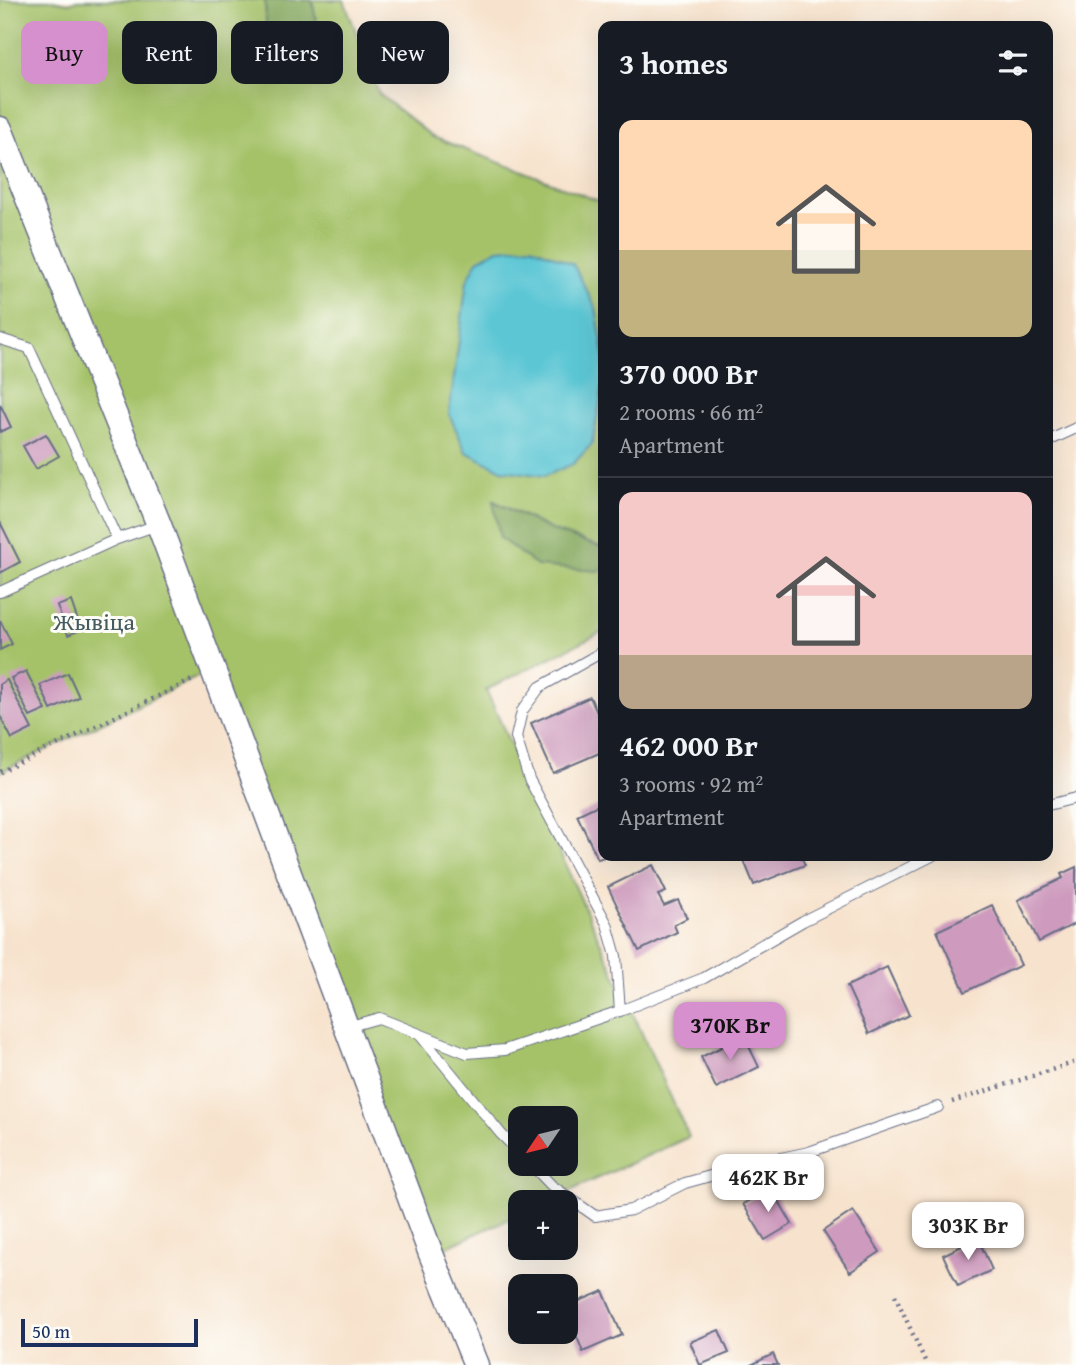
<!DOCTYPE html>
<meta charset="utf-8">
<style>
:root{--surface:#171b24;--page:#20242c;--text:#f1f3f6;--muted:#9ea1a6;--line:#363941;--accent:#d690ce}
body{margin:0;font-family:"Gentium Book Plus",serif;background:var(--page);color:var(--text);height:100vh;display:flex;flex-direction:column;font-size:26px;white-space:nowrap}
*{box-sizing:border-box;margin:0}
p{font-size:23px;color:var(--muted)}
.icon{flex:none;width:38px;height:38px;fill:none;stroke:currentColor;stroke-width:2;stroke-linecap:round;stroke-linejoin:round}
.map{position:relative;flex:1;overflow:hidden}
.sheet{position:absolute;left:598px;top:21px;width:455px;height:840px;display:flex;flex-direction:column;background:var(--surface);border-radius:14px;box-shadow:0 7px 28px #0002}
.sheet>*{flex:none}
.banner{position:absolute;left:21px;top:21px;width:472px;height:63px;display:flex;gap:14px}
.needle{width:46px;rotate:235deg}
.fabs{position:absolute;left:508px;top:1106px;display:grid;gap:14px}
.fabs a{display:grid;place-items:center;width:70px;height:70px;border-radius:14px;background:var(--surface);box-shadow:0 7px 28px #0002;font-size:35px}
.scale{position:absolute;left:21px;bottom:18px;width:177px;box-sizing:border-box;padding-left:7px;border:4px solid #1b2f5e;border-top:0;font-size:19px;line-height:24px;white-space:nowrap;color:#1b2f5e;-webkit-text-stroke:5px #fdfcf7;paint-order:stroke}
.price{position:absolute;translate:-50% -60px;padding:0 16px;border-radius:14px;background:#fff;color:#222;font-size:23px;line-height:46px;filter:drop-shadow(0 2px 4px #0008)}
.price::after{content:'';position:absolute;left:50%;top:42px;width:21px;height:16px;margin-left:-10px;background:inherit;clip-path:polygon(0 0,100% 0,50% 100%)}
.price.selected{background:var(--accent);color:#111}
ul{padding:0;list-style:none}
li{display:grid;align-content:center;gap:14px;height:371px;padding:0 21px}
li+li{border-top:2px solid var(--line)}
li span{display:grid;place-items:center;height:217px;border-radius:14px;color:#555}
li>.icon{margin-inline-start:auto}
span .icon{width:126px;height:126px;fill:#fffc;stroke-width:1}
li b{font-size:30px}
h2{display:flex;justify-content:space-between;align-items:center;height:84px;padding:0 21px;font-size:30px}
.pill{padding:0 24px;border-radius:14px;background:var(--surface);box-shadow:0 7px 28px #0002;font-size:24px;line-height:63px}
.pill.selected{background:var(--accent);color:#111}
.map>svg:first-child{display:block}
</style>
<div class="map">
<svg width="1076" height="1365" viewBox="0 0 1076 1365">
<rect width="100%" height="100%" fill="#fdfcf7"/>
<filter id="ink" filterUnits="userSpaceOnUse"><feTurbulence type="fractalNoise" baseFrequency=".0143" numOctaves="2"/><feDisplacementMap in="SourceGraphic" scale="14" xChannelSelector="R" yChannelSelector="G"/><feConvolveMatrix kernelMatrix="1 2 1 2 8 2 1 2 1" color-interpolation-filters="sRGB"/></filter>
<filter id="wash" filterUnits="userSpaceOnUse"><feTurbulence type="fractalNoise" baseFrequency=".00686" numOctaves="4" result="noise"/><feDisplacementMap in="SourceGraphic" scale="28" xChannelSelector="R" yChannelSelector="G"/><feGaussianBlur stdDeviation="1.57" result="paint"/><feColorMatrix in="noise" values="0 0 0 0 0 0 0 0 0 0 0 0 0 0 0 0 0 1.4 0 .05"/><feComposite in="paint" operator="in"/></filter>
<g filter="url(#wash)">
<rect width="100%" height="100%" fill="#f7e3cd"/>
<path fill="#a5c269" stroke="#607864" stroke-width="2" fill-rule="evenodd" d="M0 0H51L69 3 77 0H265L267 42 290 75 327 82 312 0H344L379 94 433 137 604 203V356L596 308 592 444 604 381V545L600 547 551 530 494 501 598 571 604 567V631L486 690 689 1137 545 1202H520V1214L431 1254 212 670 0 772ZM520 1118H565V1164H520Z"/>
<path fill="#84a85d" stroke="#506c5e" stroke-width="2" d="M265 0H312L328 82 290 75 267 42Z
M493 501 551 530 600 547 604 545V567L598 571 537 566 500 538Z"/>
<path fill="#5bc6d4" stroke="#3b7a99" stroke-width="2" d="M531 246 573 264 596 308 604 356V381L592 444 573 464 545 476 502 470 466 452 449 414 467 281 478 260 498 249Z"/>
<g id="blocks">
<path fill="#ce9bbe" d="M0 404 11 427 0 432Z
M46 434 59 456 36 469 23 446Z
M0 522 20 562 0 573Z
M71 601 81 630 68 635 57 606Z
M0 620 12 644 0 650Z
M26 671 46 710 30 717 11 678Z
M68 673 79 697 51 710 40 685Z
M7 680 32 729 12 739 0 716V684Z
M590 697 604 728V751L553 773 531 723Z
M604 802V857L598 859 577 815Z
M742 856H801L805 865 754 885Z
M653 865 666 892 658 895 664 906 678 900 687 918 674 925 677 932 639 951 608 887Z
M1076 867V923L1039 942 1018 900 1063 878 1061 874Z
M992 905 1021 965 965 992 937 931Z
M887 967 909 1015 869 1034 847 986Z
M744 1036 759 1067 716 1088 701 1057Z
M771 1187 792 1224 765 1240 743 1204Z
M853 1211 880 1252 850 1272 823 1231Z
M978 1238 992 1270 958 1286 943 1255Z
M603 1291 622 1335 583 1352 565 1307Z
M719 1330 729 1353 700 1365 690 1342Z
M773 1354 778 1365H751Z"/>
</g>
</g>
<g filter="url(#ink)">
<use href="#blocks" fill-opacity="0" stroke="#686e85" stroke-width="2"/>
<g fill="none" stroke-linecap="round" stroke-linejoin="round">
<g stroke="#686e85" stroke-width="12">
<path id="service" d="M0 339 29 348 117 539 157 525
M1048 441 1076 428
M0 592 117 539
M604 651 540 687 522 711 516 737 529 779 607 924 616 956 620 1011
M1048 805 1076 798
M347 1027 379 1018 467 1053 505 1050 620 1011 704 978 803 921 932 856
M420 1035 501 1134 520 1153
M531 1164 551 1185 595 1216 631 1210 685 1183 757 1163 809 1152 938 1107"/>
</g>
<g stroke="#686e85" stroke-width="27">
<path id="tertiary" d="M0 129 159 525 431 1254 476 1365"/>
</g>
<path stroke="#686e85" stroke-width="4.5" stroke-dasharray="2 5" stroke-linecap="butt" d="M0 772 192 680
M952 1102 1076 1062
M895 1295 927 1365"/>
<use href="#service" stroke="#fff" stroke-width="10"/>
<use href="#tertiary" stroke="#fff" stroke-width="24"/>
</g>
</g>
<g text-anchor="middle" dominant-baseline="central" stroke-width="6" stroke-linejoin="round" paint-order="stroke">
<g font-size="24" fill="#445b61" stroke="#fdfcf7">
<text x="94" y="621">Жывіца</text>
</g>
</g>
</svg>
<div class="fabs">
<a><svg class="needle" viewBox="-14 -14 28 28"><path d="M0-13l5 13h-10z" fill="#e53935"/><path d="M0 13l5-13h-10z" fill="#9ea1a6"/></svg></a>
<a>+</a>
<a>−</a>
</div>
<div class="scale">50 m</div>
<b class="price selected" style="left:730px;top:1062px">370K Br</b>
<b class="price" style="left:768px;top:1214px">462K Br</b>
<b class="price" style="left:968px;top:1262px">303K Br</b>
<div class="banner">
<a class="pill selected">Buy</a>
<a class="pill">Rent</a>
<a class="pill">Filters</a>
<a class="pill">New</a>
</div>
<section class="sheet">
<h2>3 homes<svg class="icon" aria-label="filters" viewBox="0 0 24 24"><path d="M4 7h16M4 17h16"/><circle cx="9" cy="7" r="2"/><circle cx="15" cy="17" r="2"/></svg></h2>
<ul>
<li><span style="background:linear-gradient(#ffd9b3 60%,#c2b280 0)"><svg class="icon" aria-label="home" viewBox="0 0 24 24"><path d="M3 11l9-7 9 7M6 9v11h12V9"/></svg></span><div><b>370 000 Br</b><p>2 rooms · 66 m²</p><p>Apartment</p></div></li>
<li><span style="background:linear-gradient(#f6c9c9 75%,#b9a48a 0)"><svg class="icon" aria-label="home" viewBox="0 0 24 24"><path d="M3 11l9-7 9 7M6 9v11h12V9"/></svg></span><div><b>462 000 Br</b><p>3 rooms · 92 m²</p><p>Apartment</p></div></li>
</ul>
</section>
</div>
